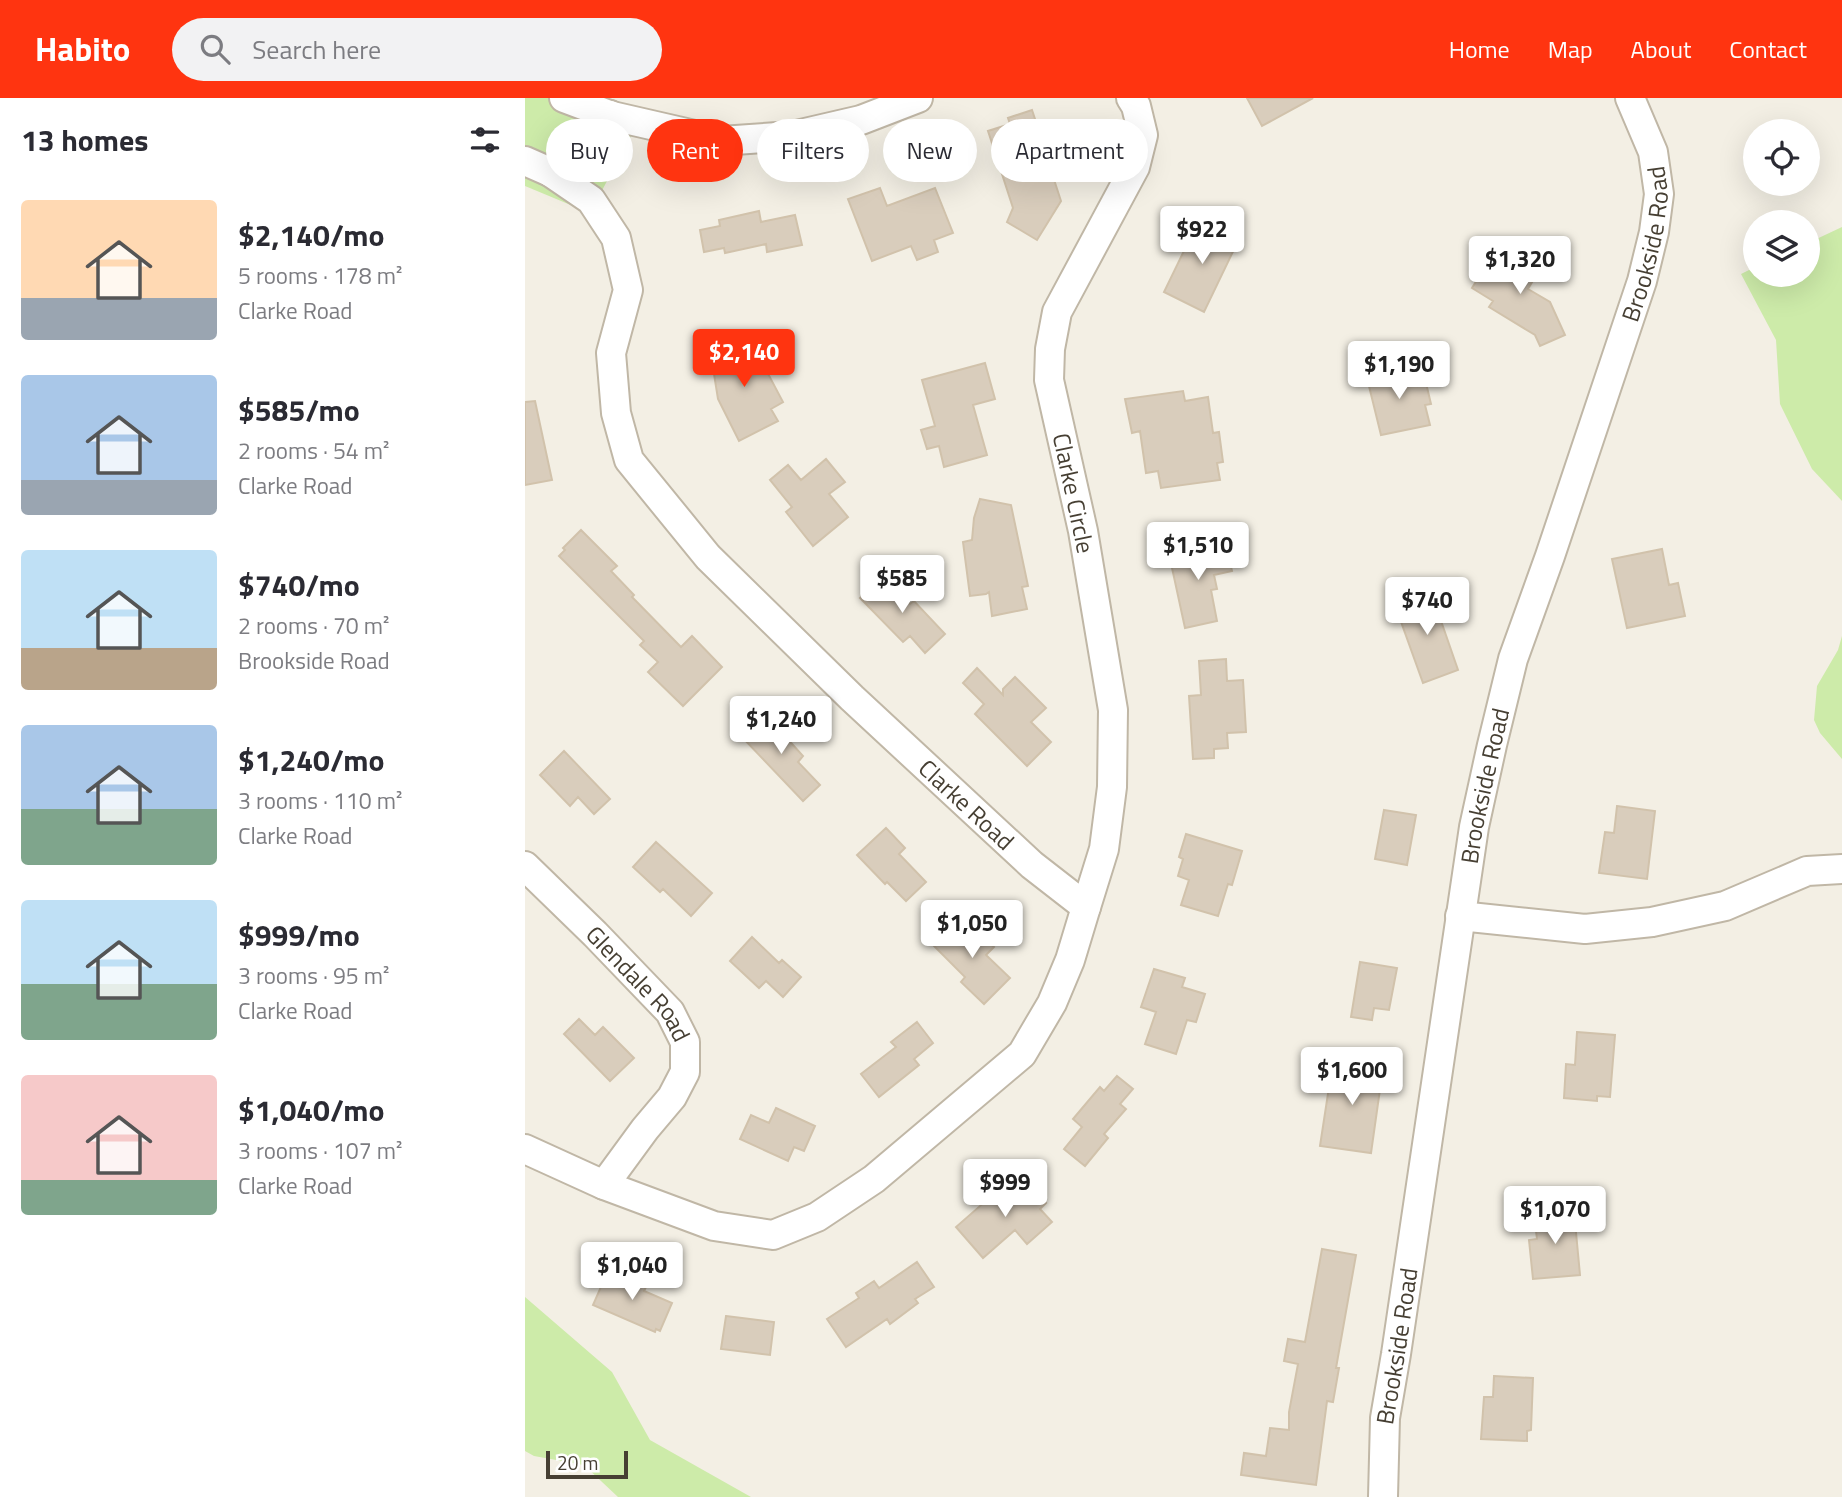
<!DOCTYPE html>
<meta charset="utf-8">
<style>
:root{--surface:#fff;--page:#f2f2f3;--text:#2b2b33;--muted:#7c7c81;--accent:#ff3410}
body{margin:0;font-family:"Titillium Web",sans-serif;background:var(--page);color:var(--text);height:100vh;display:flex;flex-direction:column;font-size:26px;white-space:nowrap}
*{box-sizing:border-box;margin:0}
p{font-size:23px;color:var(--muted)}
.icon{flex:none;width:38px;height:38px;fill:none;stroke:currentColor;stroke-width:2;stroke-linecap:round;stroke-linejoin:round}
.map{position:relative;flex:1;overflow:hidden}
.side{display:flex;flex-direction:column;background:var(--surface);width:525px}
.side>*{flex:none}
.guide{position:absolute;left:21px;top:21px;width:665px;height:63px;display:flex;gap:14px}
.tools{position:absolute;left:1218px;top:21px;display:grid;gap:14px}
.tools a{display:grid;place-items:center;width:77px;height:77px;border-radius:50%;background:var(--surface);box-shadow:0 7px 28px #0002;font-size:35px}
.scale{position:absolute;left:21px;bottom:18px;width:82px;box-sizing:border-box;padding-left:7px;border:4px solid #463f33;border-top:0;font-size:19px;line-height:24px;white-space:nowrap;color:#463f33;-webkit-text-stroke:5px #fff;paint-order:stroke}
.price{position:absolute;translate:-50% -60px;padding:0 16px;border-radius:7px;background:#fff;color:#222;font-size:23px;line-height:46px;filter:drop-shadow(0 2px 4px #0008)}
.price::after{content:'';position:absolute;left:50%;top:42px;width:21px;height:16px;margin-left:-10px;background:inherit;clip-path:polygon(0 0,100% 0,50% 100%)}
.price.active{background:var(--accent);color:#fff}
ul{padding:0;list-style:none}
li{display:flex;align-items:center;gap:21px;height:175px;padding:0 21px}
li span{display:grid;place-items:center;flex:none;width:196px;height:140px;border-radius:7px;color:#555}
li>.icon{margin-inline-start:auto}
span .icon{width:84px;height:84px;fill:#fffc;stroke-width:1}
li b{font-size:30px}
h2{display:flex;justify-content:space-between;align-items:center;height:84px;padding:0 21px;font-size:30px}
.chip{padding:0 24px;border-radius:32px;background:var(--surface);box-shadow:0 7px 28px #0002;font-size:24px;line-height:63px}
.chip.active{background:var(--accent);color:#fff}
header{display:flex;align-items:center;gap:42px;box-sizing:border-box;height:98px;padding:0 35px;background:var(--accent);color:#fff}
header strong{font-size:33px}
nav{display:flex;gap:38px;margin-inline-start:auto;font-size:24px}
.search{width:490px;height:63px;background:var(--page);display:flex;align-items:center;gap:18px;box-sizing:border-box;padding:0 24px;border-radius:38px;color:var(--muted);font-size:26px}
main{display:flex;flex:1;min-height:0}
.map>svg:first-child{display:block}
</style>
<header>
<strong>Habito</strong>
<div class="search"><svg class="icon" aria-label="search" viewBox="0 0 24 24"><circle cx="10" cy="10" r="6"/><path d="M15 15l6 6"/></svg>Search here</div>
<nav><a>Home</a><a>Map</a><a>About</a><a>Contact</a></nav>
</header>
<main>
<section class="side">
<h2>13 homes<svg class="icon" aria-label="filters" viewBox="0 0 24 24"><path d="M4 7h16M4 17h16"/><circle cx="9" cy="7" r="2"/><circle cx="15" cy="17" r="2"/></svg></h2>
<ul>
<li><span style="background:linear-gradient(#ffd9b3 70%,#9aa5b1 0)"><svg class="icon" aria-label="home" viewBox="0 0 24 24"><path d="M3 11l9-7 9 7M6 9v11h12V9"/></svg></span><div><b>$2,140/mo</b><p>5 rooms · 178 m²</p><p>Clarke Road</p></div></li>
<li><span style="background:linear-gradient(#a9c7e8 75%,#9aa5b1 0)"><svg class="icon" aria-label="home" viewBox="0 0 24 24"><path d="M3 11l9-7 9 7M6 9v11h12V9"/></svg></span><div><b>$585/mo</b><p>2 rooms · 54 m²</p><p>Clarke Road</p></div></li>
<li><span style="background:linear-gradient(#bfe0f5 70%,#b9a48a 0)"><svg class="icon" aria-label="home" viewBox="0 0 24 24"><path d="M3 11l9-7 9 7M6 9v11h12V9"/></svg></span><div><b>$740/mo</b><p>2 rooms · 70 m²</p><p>Brookside Road</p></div></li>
<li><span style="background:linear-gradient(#a9c7e8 60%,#7fa58c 0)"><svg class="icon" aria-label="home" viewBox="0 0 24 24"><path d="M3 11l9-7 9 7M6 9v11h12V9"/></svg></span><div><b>$1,240/mo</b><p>3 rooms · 110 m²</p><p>Clarke Road</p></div></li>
<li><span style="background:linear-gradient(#bfe0f5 60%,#7fa58c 0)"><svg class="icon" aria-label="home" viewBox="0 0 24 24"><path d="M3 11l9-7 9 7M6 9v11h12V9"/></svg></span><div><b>$999/mo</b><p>3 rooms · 95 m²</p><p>Clarke Road</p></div></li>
<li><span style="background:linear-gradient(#f6c9c9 75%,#7fa58c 0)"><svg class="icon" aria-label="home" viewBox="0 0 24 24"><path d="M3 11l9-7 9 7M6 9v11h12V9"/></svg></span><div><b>$1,040/mo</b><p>3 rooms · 107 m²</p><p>Clarke Road</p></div></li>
</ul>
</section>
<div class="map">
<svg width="1317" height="1399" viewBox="0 0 1317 1399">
<rect width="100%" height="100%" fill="#f3efe4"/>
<path fill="#cdeba9" d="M0 0H72L114 23 65 115 0 88Z
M1317 129V403L1287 371 1255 306 1251 242 1216 176 1230 169V177H1283V145Z
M1317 538V661L1295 635 1289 622 1292 588 1313 552Z
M0 1199 87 1274 125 1342 226 1399H93L59 1367 9 1358 0 1353Z"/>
<path fill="#d9cdbc" stroke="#d1c2ab" stroke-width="2" d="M722 0H788L737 28Z
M507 12 513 30 517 29 525 55 521 57 536 103 512 142 482 124 488 110 463 33 485 26 483 20Z
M355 90 362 108 410 90 428 135 409 142 413 154 392 162 386 148 347 163 323 101Z
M234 113 236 124 270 117 277 147 242 154 241 146 200 155 199 150 179 154 175 132 195 128 194 122Z
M674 122 714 141 679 214 639 194Z
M997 149 1020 162 1003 191 1025 204 1040 237 1015 248 1010 237 964 209 968 203 947 190 967 158 985 169Z
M218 242 223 260 232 255 258 304 246 311 253 323 214 343 193 301 185 251Z
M460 265 470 301 448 307 462 357 419 369 414 348 402 351 396 332 410 328 397 282Z
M888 268 893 288 901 285 906 306 900 307 905 327 856 337 842 280Z
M658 293 660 303 683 299 688 335 694 334 698 364 692 365 695 382 636 390 633 373 621 375 615 333 607 335 600 301Z
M10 303 27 382 0 387V304Z
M301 361 320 384 304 396 323 419 288 448 261 414 267 409 245 382 263 367 276 382Z
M455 401 486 407 503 488 497 489 502 511 467 518 464 494 461 496 445 498 438 444 447 442 449 420Z
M56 432 92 468 86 473 109 497 107 499 156 549 167 538 197 569 158 608 123 574 133 564 115 547 119 543 34 458 40 452 38 450Z
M687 446 689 454 702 452 707 473 689 477 692 491 686 492 692 523 660 530 644 456Z
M1137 451 1144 487 1153 485 1160 518 1102 530 1087 461Z
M358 478 385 506 389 503 420 536 400 555 385 538 378 544 335 500Z
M906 494 933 572 898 585 870 507Z
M701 561 702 583 718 582 721 634 702 635 703 650 689 651V660L668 661 664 598 676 597 674 563Z
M452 570 478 597V591L490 579 521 610 506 624 526 644 502 668 450 616 459 606 438 585Z
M240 616 278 658 273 664 295 687 278 703 216 638Z
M39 653 85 701 69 716 53 699 45 708 15 677Z
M1092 708 1130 713 1122 781 1074 775 1080 734 1089 735Z
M859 712 891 717 882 767 850 761Z
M361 730 380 750 374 756 401 784 381 803 362 784 360 786 332 757Z
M661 736 717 753 707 787 703 786 693 818 656 807 664 782 653 778 658 761 654 759Z
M131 744 187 795 166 818 138 791 135 794 108 769Z
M437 819 469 849 461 857 485 880 459 906 436 884 440 879 409 848Z
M227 839 254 865 257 862 276 879 258 899 241 883 234 890 205 863Z
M835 864 872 870 864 912 849 910 847 922 826 919Z
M629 871 660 880 657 889 680 896 671 924 662 922 651 956 620 946 631 914 616 909Z
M54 921 70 937 78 929 109 960 85 983 39 936Z
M392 924 408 945 389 961 394 967 354 999 336 976 371 949 366 944Z
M1052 934 1090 937 1085 999 1072 998V1003L1039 1000 1041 966 1050 967Z
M808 963 858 970 846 1055 795 1048Z
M592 978 608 991 595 1006 601 1011 579 1036 583 1040 560 1068 539 1051 557 1029 548 1021 575 989 579 993Z
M251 1010 290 1028 279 1053 269 1049 263 1063 215 1041 226 1017 244 1025Z
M500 1082 521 1105 515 1111 527 1124 502 1146 490 1132 458 1160 431 1129 471 1094 478 1101Z
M1049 1113 1055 1177 1008 1181 1004 1142 1012 1141 1009 1117Z
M797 1151 831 1157 811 1270H814L808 1304 802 1303 791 1387 716 1377 719 1355 741 1358 745 1330 764 1332V1314L773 1266 759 1263 763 1241 780 1244Z
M392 1164 409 1189 390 1201 393 1205 365 1226 362 1221 321 1249 302 1221 334 1200 331 1195 349 1183 354 1190Z
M83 1173 121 1189 119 1193 147 1205 135 1233 131 1231 130 1234 68 1207Z
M201 1218 249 1224 245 1257 196 1251Z
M969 1278 1008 1280 1006 1332 1002 1333V1343L956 1341 959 1299H968Z"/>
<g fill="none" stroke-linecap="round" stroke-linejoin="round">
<g stroke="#c0b7a6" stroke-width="32">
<g id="minor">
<path d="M39 0 87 18 196 43 267 38 336 22 393 0"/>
<path id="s1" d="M0 63 25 74 66 102 91 140 103 192 86 255 91 315 104 362 183 459 327 600 507 767 561 809 545 862 527 905 497 956 349 1081 292 1119 248 1137 189 1128 79 1087 0 1051"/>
<path d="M25 74 85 17"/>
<path id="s2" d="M0 768 70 836 145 914 160 944V974L147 999 120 1031 79 1087"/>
<path d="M561 809 579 751 587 689 588 612 558 433 524 282 525 251 532 214 610 69 618 37 611 8 606 0"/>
<path d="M935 818 1060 831 1127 824 1200 808 1282 773 1317 771"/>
<path id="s3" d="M858 1399 860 1320 871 1256 949 729 967 647 988 561 1025 458 1117 183 1129 134 1134 96 1128 54 1105 0"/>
</g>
</g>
<use href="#minor" stroke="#fff" stroke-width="28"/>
</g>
<g text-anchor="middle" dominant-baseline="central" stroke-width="5" stroke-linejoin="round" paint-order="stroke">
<g font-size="24" fill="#463f33" stroke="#fff">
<text stroke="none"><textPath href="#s3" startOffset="1286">Brookside Road</textPath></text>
<text transform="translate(549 395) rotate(78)">Clarke Circle</text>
<text stroke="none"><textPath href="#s3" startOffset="719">Brookside Road</textPath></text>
<text stroke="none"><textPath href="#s1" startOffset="833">Clarke Road</textPath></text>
<text stroke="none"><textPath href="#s2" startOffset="164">Glendale Road</textPath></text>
<text stroke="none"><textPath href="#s3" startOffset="152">Brookside Road</textPath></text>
</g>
</g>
</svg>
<div class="tools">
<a><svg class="icon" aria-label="locate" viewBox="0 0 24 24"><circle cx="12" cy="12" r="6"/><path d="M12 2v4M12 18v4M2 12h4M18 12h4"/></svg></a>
<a><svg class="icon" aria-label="layers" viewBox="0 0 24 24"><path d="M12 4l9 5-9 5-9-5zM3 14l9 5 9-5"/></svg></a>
</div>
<div class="scale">20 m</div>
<b class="price" style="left:677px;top:168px">$922</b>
<b class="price" style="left:995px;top:198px">$1,320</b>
<b class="price active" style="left:219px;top:291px">$2,140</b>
<b class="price" style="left:874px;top:303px">$1,190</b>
<b class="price" style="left:673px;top:484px">$1,510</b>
<b class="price" style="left:377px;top:517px">$585</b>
<b class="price" style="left:902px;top:539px">$740</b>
<b class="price" style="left:256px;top:658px">$1,240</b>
<b class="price" style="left:447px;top:862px">$1,050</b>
<b class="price" style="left:827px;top:1009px">$1,600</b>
<b class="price" style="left:480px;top:1121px">$999</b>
<b class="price" style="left:1030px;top:1148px">$1,070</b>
<b class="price" style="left:107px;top:1204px">$1,040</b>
<div class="guide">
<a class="chip">Buy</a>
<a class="chip active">Rent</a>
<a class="chip">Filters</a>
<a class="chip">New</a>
<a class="chip">Apartment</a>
</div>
</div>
</main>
